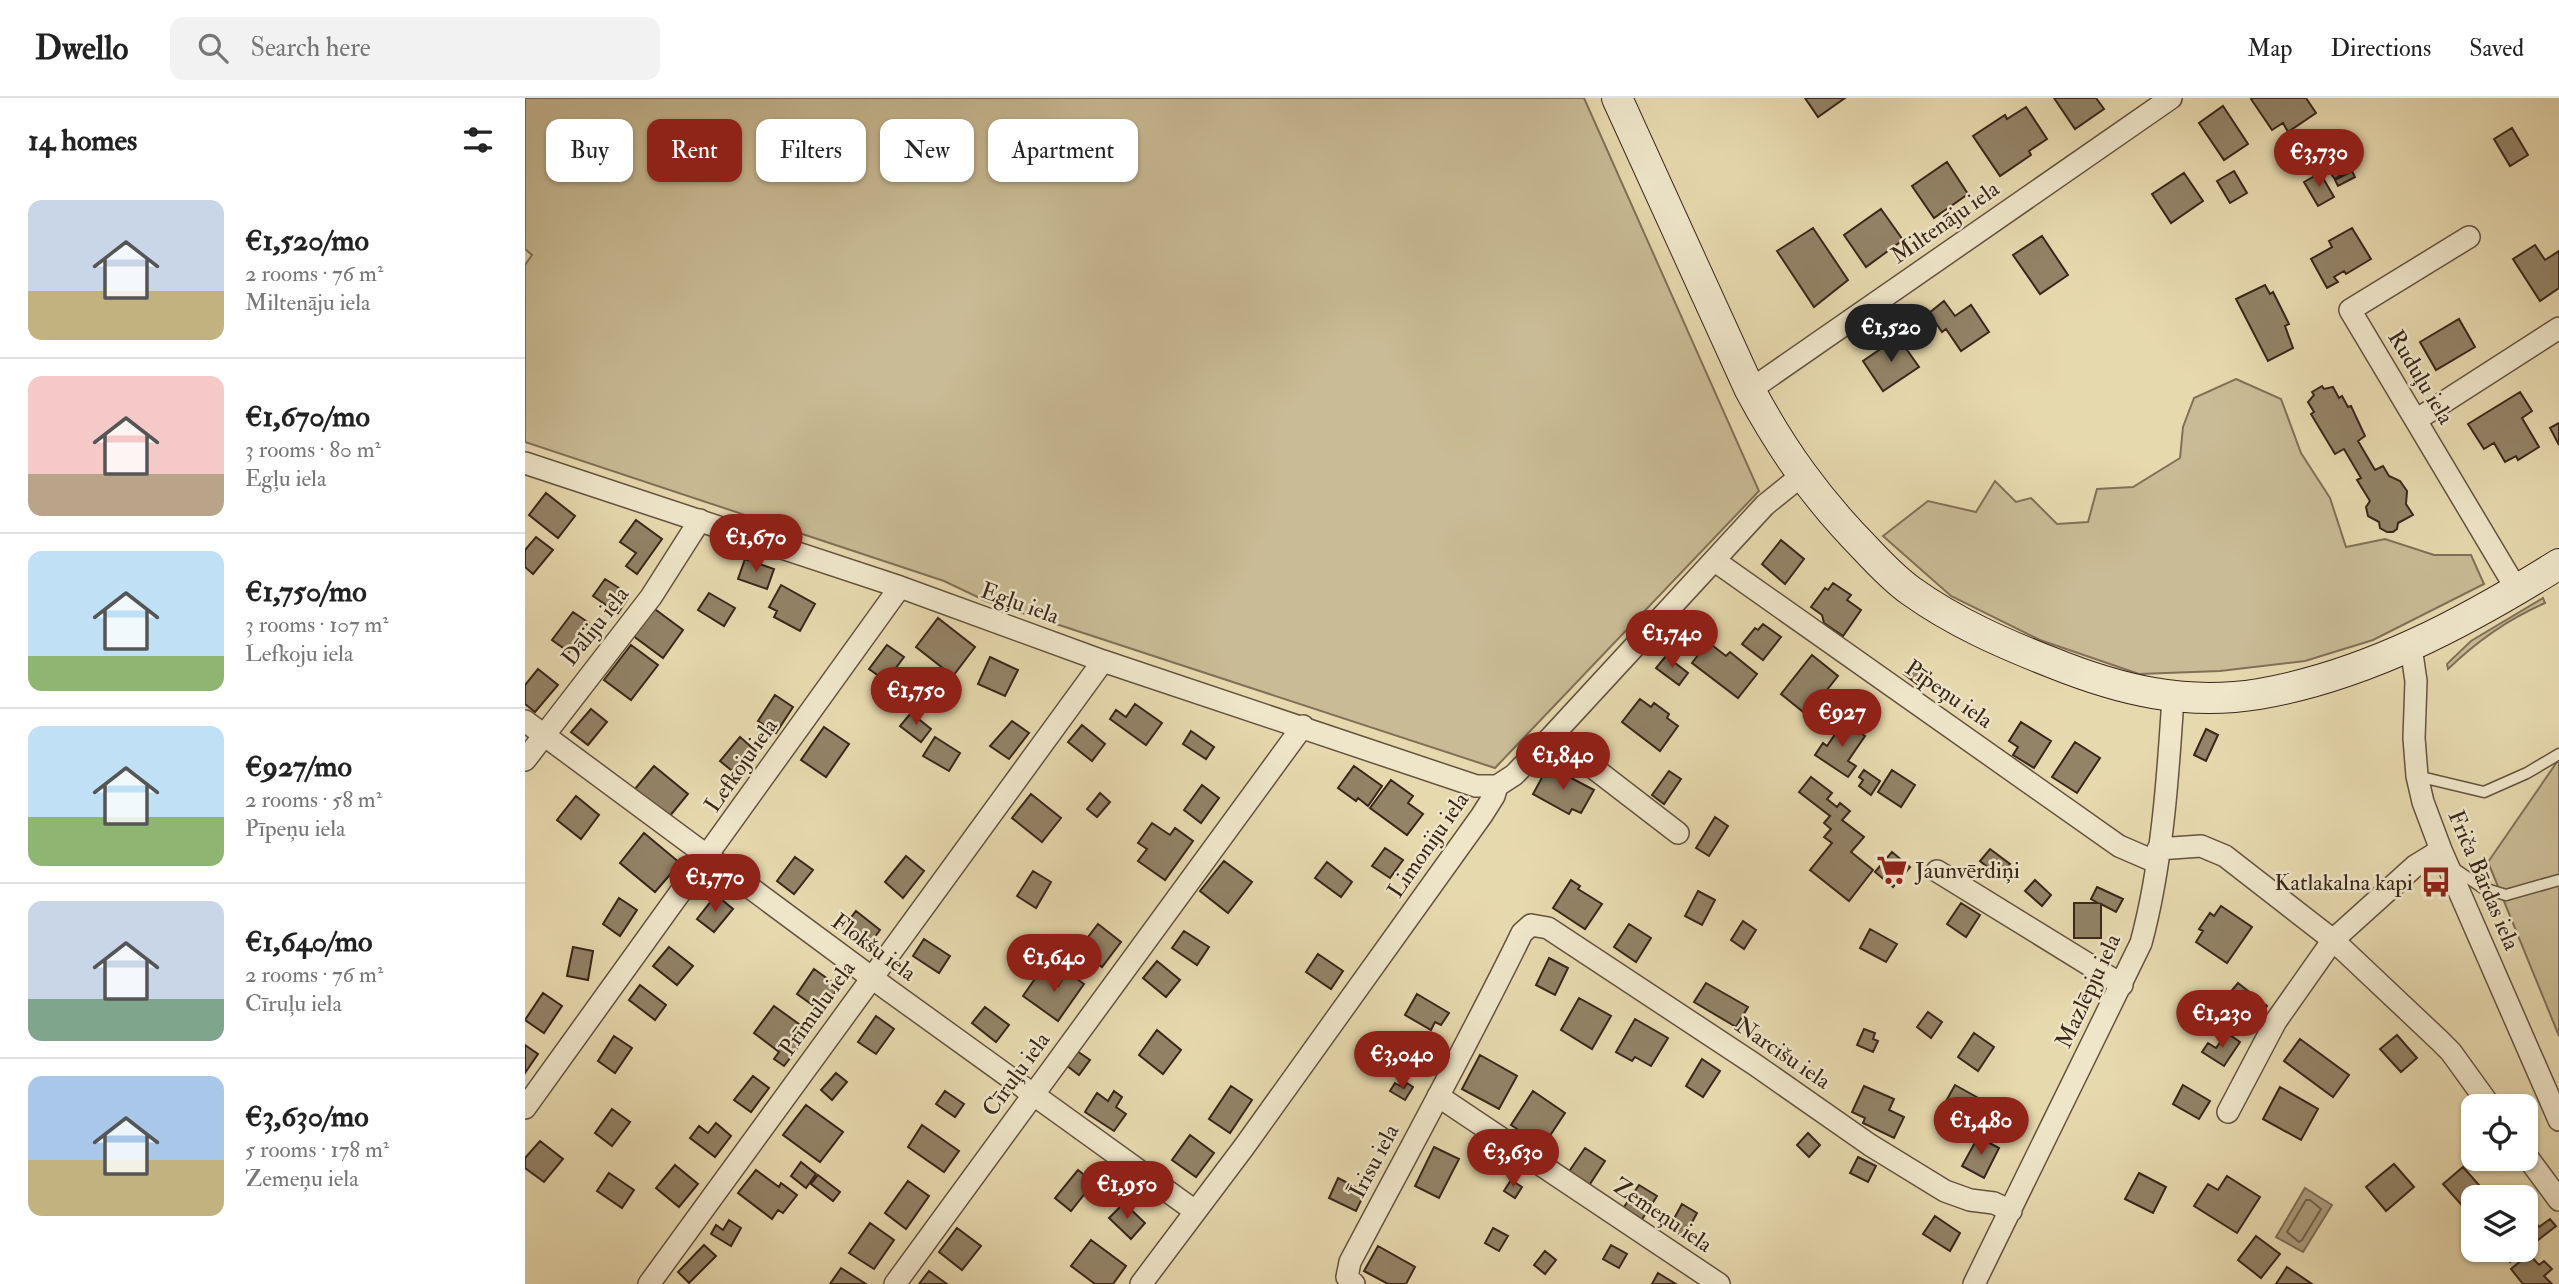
<!DOCTYPE html>
<meta charset="utf-8">
<style>
:root{--surface:#fff;--page:#f2f2f2;--text:#222;--muted:#767676;--line:#e0e0e0;--accent:#8f2418}
body{margin:0;font-family:"IM FELL Double Pica",serif;background:var(--page);color:var(--text);height:100vh;display:flex;flex-direction:column;font-size:26px;white-space:nowrap}
*{box-sizing:border-box;margin:0}
p{font-size:23px;color:var(--muted)}
.icon{flex:none;width:38px;height:38px;fill:none;stroke:currentColor;stroke-width:2;stroke-linecap:round;stroke-linejoin:round}
.map{position:relative;flex:1;overflow:hidden}
.drawer{display:flex;flex-direction:column;background:var(--surface);width:525px}
.drawer>*{flex:none}
.guide{position:absolute;left:21px;top:21px;width:665px;height:63px;display:flex;gap:14px}
.buttons{position:absolute;left:1936px;top:996px;display:grid;gap:14px}
.buttons a{display:grid;place-items:center;width:77px;height:77px;border-radius:14px;background:var(--surface);box-shadow:0 2px 5px #0004;font-size:35px}
.price{position:absolute;translate:-50% -60px;padding:0 16px;border-radius:24px;background:var(--accent);color:#fff;font-size:23px;line-height:46px;filter:drop-shadow(0 2px 4px #0008)}
.price::after{content:'';position:absolute;left:50%;top:42px;width:21px;height:16px;margin-left:-10px;background:inherit;clip-path:polygon(0 0,100% 0,50% 100%)}
.price.current{background:#222;color:#fff}
ul{padding:0;list-style:none}
li{display:flex;align-items:center;gap:21px;height:175px;padding:0 28px}
li+li{border-top:2px solid var(--line)}
li span{display:grid;place-items:center;flex:none;width:196px;height:140px;border-radius:14px;color:#555}
li>.icon{margin-inline-start:auto}
span .icon{width:84px;height:84px;fill:#fffc;stroke-width:1}
li b{font-size:30px}
h2{display:flex;justify-content:space-between;align-items:center;height:84px;padding:0 28px;font-size:30px}
.chip{padding:0 24px;border-radius:14px;background:var(--surface);box-shadow:0 2px 5px #0004;font-size:24px;line-height:63px}
.chip.current{background:var(--accent);color:#fff}
header{display:flex;align-items:center;gap:42px;box-sizing:border-box;height:98px;padding:0 35px;background:var(--surface);border-bottom:2px solid var(--line)}
header strong{font-size:33px}
nav{display:flex;gap:38px;margin-inline-start:auto;font-size:24px}
.search{width:490px;height:63px;background:var(--page);display:flex;align-items:center;gap:18px;box-sizing:border-box;padding:0 24px;border-radius:14px;color:var(--muted);font-size:26px}
main{display:flex;flex:1;min-height:0}
.map>svg:first-child{display:block}
</style>
<header>
<strong>Dwello</strong>
<div class="search"><svg class="icon" aria-label="search" viewBox="0 0 24 24"><circle cx="10" cy="10" r="6"/><path d="M15 15l6 6"/></svg>Search here</div>
<nav><a>Map</a><a>Directions</a><a>Saved</a></nav>
</header>
<main>
<section class="drawer">
<h2>14 homes<svg class="icon" aria-label="filters" viewBox="0 0 24 24"><path d="M4 7h16M4 17h16"/><circle cx="9" cy="7" r="2"/><circle cx="15" cy="17" r="2"/></svg></h2>
<ul>
<li><span style="background:linear-gradient(#c9d6e8 65%,#c2b280 0)"><svg class="icon" aria-label="home" viewBox="0 0 24 24"><path d="M3 11l9-7 9 7M6 9v11h12V9"/></svg></span><div><b>€1,520/mo</b><p>2 rooms · 76 m²</p><p>Miltenāju iela</p></div></li>
<li><span style="background:linear-gradient(#f6c9c9 70%,#b9a48a 0)"><svg class="icon" aria-label="home" viewBox="0 0 24 24"><path d="M3 11l9-7 9 7M6 9v11h12V9"/></svg></span><div><b>€1,670/mo</b><p>3 rooms · 80 m²</p><p>Egļu iela</p></div></li>
<li><span style="background:linear-gradient(#bfe0f5 75%,#8fb573 0)"><svg class="icon" aria-label="home" viewBox="0 0 24 24"><path d="M3 11l9-7 9 7M6 9v11h12V9"/></svg></span><div><b>€1,750/mo</b><p>3 rooms · 107 m²</p><p>Lefkoju iela</p></div></li>
<li><span style="background:linear-gradient(#bfe0f5 65%,#8fb573 0)"><svg class="icon" aria-label="home" viewBox="0 0 24 24"><path d="M3 11l9-7 9 7M6 9v11h12V9"/></svg></span><div><b>€927/mo</b><p>2 rooms · 58 m²</p><p>Pīpeņu iela</p></div></li>
<li><span style="background:linear-gradient(#c9d6e8 70%,#7fa58c 0)"><svg class="icon" aria-label="home" viewBox="0 0 24 24"><path d="M3 11l9-7 9 7M6 9v11h12V9"/></svg></span><div><b>€1,640/mo</b><p>2 rooms · 76 m²</p><p>Cīruļu iela</p></div></li>
<li><span style="background:linear-gradient(#a9c7e8 60%,#c2b280 0)"><svg class="icon" aria-label="home" viewBox="0 0 24 24"><path d="M3 11l9-7 9 7M6 9v11h12V9"/></svg></span><div><b>€3,630/mo</b><p>5 rooms · 178 m²</p><p>Zemeņu iela</p></div></li>
</ul>
</section>
<div class="map">
<svg width="2034" height="1186" viewBox="0 0 2034 1186">
<rect width="100%" height="100%" fill="#e7d9ae"/>
<filter id="stains"><feTurbulence type="fractalNoise" baseFrequency=".00286" numOctaves="4"/><feColorMatrix values="0 0 0 0 .2 0 0 0 0 .09 0 0 0 0 .02 0 0 0 .5 -.17"/></filter>
<radialGradient id="worn" r=".72"><stop offset=".6" stop-color="#630" stop-opacity="0"/><stop offset="1" stop-color="#630" stop-opacity=".3"/></radialGradient>
<path fill="#c9bb95" stroke="#817058" stroke-width="2" d="M0 0H1059L1234 393 970 670 461 503 419 483 0 344V167L7 157 0 151Z
M1711 281 1756 301 1776 355 1805 400 1821 449 1860 441 1909 457H1946L1959 486 1848 542 1780 563 1695 573 1614 576 1515 542 1426 498 1358 438 1403 403 1451 414 1470 383 1491 404 1506 400 1532 426 1563 424 1572 391 1608 389 1655 360 1658 329 1669 300Z
M2018 500 2020 505C1983 521 1952 543 1923 571L1922 566 1946 543Z
M2034 661V938L1963 764Z"/>
<path fill="#ac9c7c" stroke="#7e6d55" stroke-width="2" d="M1780 1090 1807 1107 1778 1154 1751 1139Z"/>
<g fill="none" stroke-linecap="round" stroke-linejoin="round">
<path stroke="#72614c" stroke-width="2" d="M1781 1102H1785L1796 1111 1777 1142 1774 1144 1762 1134Z"/>
</g>
<path fill="#938367" stroke="#39261b" stroke-width="2" d="M1280 0H1320L1293 19Z
M1529 0H1571L1579 11 1550 31Z
M1728 0H1781L1791 15 1763 34 1758 25 1747 32 1726 1Z
M1698 8 1723 46 1699 62 1674 25Z
M1501 9 1522 41 1504 53 1506 57 1475 78 1448 38 1480 17 1482 21Z
M1987 30 2003 57 1985 68 1969 41Z
M1823 52 1833 64 1810 81 1800 68Z
M1422 64 1443 96 1409 120 1387 88Z
M1709 73 1722 95 1705 105 1692 83Z
M1827 73 1830 79 1813 88 1810 82Z
M1659 75 1678 103 1646 125 1627 96Z
M1795 75 1809 99 1793 108 1779 84Z
M1356 111 1378 142 1341 169 1319 137Z
M1288 130 1323 182 1289 209 1252 153Z
M1827 130 1846 161 1821 176 1819 173 1809 179 1813 184 1802 190 1786 161 1807 149 1804 143Z
M1517 138 1543 177 1515 196 1488 157Z
M2010 147 2020 162 2034 153V190L2015 203 1988 161Z
M1740 187 1745 196 1748 194 1764 226 1760 228 1768 250 1743 263 1711 201Z
M1419 203 1430 218 1446 207 1464 234 1436 253 1421 231 1417 234 1404 215Z
M1934 221 1950 249 1911 272 1895 244Z
M1373 239 1394 269 1358 293 1338 263Z
M1797 288 1799 291 1808 289 1814 300 1817 298 1823 309 1826 308 1840 338 1833 343 1850 372 1858 368 1864 378 1875 383 1882 393 1881 406 1888 417 1873 425 1872 431 1868 434H1862L1855 430 1854 424 1843 418 1841 409 1845 403 1832 382 1836 380 1819 351 1810 356 1786 316 1789 314 1783 304 1789 297 1787 294Z
M1995 294 2007 313 1997 320 2014 349 1993 362 1991 358 1980 364 1969 345 1959 351 1943 326Z
M2034 325V347L2025 330Z
M21 395 50 418 33 440 4 417Z
M111 422 137 441 112 476 101 468 111 455 95 444Z
M11 439 28 452 8 476 0 469V452Z
M1256 442 1279 461 1260 486 1237 466Z
M220 461 249 471 242 491 213 481Z
M80 481 105 497 93 515 68 498Z
M1308 485 1326 497 1322 502 1336 512 1318 538 1299 525 1297 517 1286 509 1300 490 1303 492Z
M256 487 290 506 275 533 249 519 252 513 244 509Z
M184 495 210 510 199 528 173 512Z
M127 509 158 532 138 560 107 537Z
M48 514 64 525 44 554 27 542Z
M413 520 450 549 428 578 391 549Z
M1238 526 1256 539 1238 562 1217 546 1230 530 1233 532Z
M1183 544 1201 558 1205 554 1232 576 1213 600 1167 565Z
M106 547 133 567 106 602 79 582Z
M362 547 379 559 361 583 344 571Z
M1287 557 1313 578 1282 617 1256 596Z
M1141 558 1163 575 1154 587 1131 570Z
M465 559 493 572 480 598 453 586Z
M1389 562 1406 575 1396 589 1379 576Z
M13 571 33 587 10 614 0 606V587Z
M250 597 268 609 251 635 233 623Z
M1115 601 1126 609 1129 605 1144 616 1142 620 1153 628 1135 653 1097 624Z
M610 606 637 625 621 647 585 621 591 612 601 619Z
M66 611 82 624 63 647 46 634Z
M386 615 406 631 396 644 375 628Z
M487 623 504 635 484 661 465 648Z
M1319 623 1340 638 1323 663 1331 668 1323 679 1290 657 1298 645 1302 648Z
M1496 624 1526 643 1509 670 1488 657 1493 649 1484 643Z
M557 627 580 646 567 663 543 644Z
M299 629 324 646 301 679 276 662Z
M1681 631 1693 637 1681 663 1669 657Z
M666 633 689 649 681 661 658 646Z
M215 639 231 653 211 676 195 663Z
M410 639 435 655 424 673 398 658Z
M1550 644 1575 660 1552 695 1527 679Z
M129 668 163 696 144 719 109 692Z
M829 668 857 688 843 708 833 700 831 703 813 690Z
M1031 672 1069 692 1056 715 1047 711 1044 716 1008 696 1020 674 1028 678Z
M1339 672 1355 683 1346 697 1334 688 1338 682 1334 679Z
M1367 672 1390 687 1376 709 1353 694Z
M1144 673 1156 681 1139 706 1127 697Z
M1286 679 1307 695 1302 701 1312 709 1315 705 1325 713 1317 722 1339 739 1326 754 1348 772 1324 803 1285 772 1307 745 1299 739 1306 731 1299 725 1305 718 1274 694Z
M866 682 888 698 883 705 898 716 882 737 845 710Z
M677 687 694 700 676 725 659 712Z
M575 695 585 704 572 719 562 711Z
M506 696 536 720 517 744 487 720Z
M51 698 74 717 56 741 32 722Z
M1190 719 1203 728 1184 758 1171 750Z
M627 725 645 737 650 730 668 743 640 782 613 763 622 751 613 745Z
M119 735 155 765 130 794 95 765Z
M860 750 878 762 865 780 847 768Z
M1465 751 1485 766 1475 779 1455 763Z
M1367 754 1385 769 1368 789 1350 774Z
M381 758 399 773 378 800 360 784Z
M270 759 288 772 269 796 252 783Z
M699 763 727 784 703 815 675 793Z
M802 764 827 784 816 799 790 780Z
M508 773 526 784 511 810 492 798Z
M1046 782 1055 788 1053 791 1077 806 1060 831 1028 810Z
M1510 782 1526 797 1517 808 1500 793Z
M1572 789 1598 801 1591 814 1576 806V840H1549V805H1573L1566 801Z
M1173 793 1190 802 1177 827 1160 818Z
M191 797 208 811 189 834 172 821Z
M94 800 112 812 95 838 78 826Z
M1436 805 1455 817 1441 839 1422 826Z
M1696 808 1727 829 1702 865 1671 844 1678 833 1674 831 1685 815 1689 818Z
M331 813 355 832 342 849 318 830Z
M1218 823 1231 832 1219 851 1206 842Z
M573 826 596 844 577 869 554 851Z
M1104 826 1126 840 1111 864 1089 849Z
M1345 831 1372 846 1361 864 1335 850Z
M659 833 684 849 672 867 647 850Z
M399 841 425 858 414 875 388 858Z
M48 849 68 853 63 882 42 878Z
M144 849 168 868 152 887 128 868Z
M793 856 818 873 806 891 781 874Z
M1024 860 1043 870 1030 897 1011 887Z
M632 863 655 882 641 899 618 880Z
M289 871 314 889 296 913 272 896Z
M542 874 559 886 533 923 498 898 514 875 533 888Z
M1181 885 1223 909 1211 929 1169 904Z
M1713 885 1742 908 1728 925 1699 902Z
M115 887 141 907 130 922 104 902Z
M18 895 37 908 19 935 0 922Z
M892 896 924 915 916 927 910 924 906 932 880 917Z
M1054 900 1086 918 1067 951 1036 932Z
M249 908 285 934 259 968 249 961 254 954 229 935Z
M460 909 484 927 471 944 447 925Z
M1403 914 1417 924 1406 940 1392 929Z
M351 918 369 931 351 956 333 944Z
M1110 921 1143 940 1126 968 1110 959 1107 963 1091 954Z
M1339 931 1350 935 1348 941 1353 943 1348 954 1332 947Z
M632 932 656 952 638 976 614 957Z
M1449 935 1469 949 1453 973 1433 959Z
M1702 935 1715 944 1699 968 1677 954 1683 945 1691 950Z
M1872 937 1892 960 1876 974 1855 951Z
M89 938 107 950 90 975 73 963Z
M1775 941 1824 977 1808 999 1759 963Z
M0 947 13 956 0 975Z
M552 953 565 962 554 977 541 967Z
M955 957 992 978 974 1011 937 991Z
M1177 961 1195 973 1178 999 1161 988Z
M311 975 322 984 307 1002 296 992Z
M228 978 244 990 226 1014 209 1002Z
M870 985 879 990 882 985 888 989 880 1002 865 993Z
M1430 987 1457 1002 1446 1020 1420 1005Z
M1658 987 1685 1003 1674 1021 1648 1006Z
M706 988 727 1002 705 1035 684 1021Z
M1339 988 1369 1001 1364 1012 1379 1019 1369 1040 1338 1025 1340 1020 1327 1014Z
M1755 989 1793 1011 1776 1042 1738 1021Z
M420 993 439 1006 430 1019 411 1006Z
M589 993 597 999 591 1009 601 1016 589 1033 560 1014 572 995 583 1003Z
M1008 993 1040 1015 1018 1048 986 1027Z
M281 1007 318 1034 295 1064 258 1037Z
M87 1011 105 1024 87 1048 70 1035Z
M191 1025 206 1038 190 1059 165 1040 174 1028 183 1035Z
M397 1027 434 1053 419 1074 383 1049Z
M1283 1035 1295 1047 1284 1059 1272 1047Z
M665 1037 689 1055 671 1079 647 1062Z
M1453 1039 1474 1050 1459 1080 1437 1068Z
M15 1043 38 1061 19 1084 0 1070V1060Z
M909 1049 934 1061 914 1100 890 1088Z
M1060 1050 1080 1063 1063 1089 1043 1075Z
M1333 1059 1351 1068 1343 1084 1325 1075Z
M276 1064 291 1076 281 1090 266 1078Z
M1869 1066 1889 1089 1861 1113 1841 1089Z
M150 1067 173 1086 154 1109 131 1090Z
M1938 1069 1961 1095 1957 1099H1948V1107L1941 1112 1918 1086Z
M231 1072 254 1089 256 1085 272 1097 258 1115 253 1112 247 1121 213 1095Z
M553 1072 562 1079 558 1083 565 1089 546 1113 530 1100Z
M84 1075 109 1092 97 1110 72 1093Z
M1614 1075 1641 1089 1628 1115 1600 1101Z
M293 1077 315 1094 308 1103 286 1086Z
M1702 1078 1735 1099 1712 1135 1669 1108 1683 1086 1693 1092Z
M813 1080 840 1094 831 1113 804 1100Z
M986 1082 997 1089 990 1100 979 1093Z
M383 1083 404 1098 381 1131 360 1115Z
M1114 1087 1132 1098 1116 1123 1097 1112Z
M599 1105 620 1125 606 1141 584 1120Z
M1157 1106 1172 1115 1159 1139 1144 1130Z
M2000 1112 2014 1129 2025 1121 2031 1128 1985 1164 1975 1152H2000Z
M1410 1118 1435 1135 1425 1153 1398 1136Z
M204 1122 216 1130 206 1148 186 1136 191 1127 198 1132Z
M345 1125 369 1142 349 1171 324 1155Z
M432 1130 456 1148 437 1172 414 1154Z
M968 1130 983 1138 974 1153 960 1145Z
M1731 1138 1755 1156 1736 1180 1713 1162Z
M566 1142 601 1168 588 1186H570L546 1168Z
M179 1147 191 1158 164 1185 153 1174Z
M1086 1147 1102 1156 1094 1170 1078 1161Z
M853 1148 890 1169 881 1186H863L839 1173Z
M1020 1153 1031 1162 1020 1176 1009 1167Z
M2004 1156 2014 1167 2019 1163 2027 1171 2019 1178 2027 1186H1998L1986 1171Z
M1762 1169 1787 1186H1751Z
M316 1170 341 1186H305Z
M404 1173 422 1186H394Z
M1133 1175 1151 1186H1127Z"/>
<g fill="none" stroke-linecap="round" stroke-linejoin="round">
<g stroke="#645340" stroke-width="13">
<path id="service" d="M1892 678 1959 694 2002 675 2034 656
M1927 769 1958 790 1981 797 2034 782"/>
</g>
<g stroke="#645340" stroke-width="24">
<path id="minor" d="M1944 139 1825 212 1992 492
M1225 292 1646 0
M1891 322 2034 230
M0 365 375 489 578 563 951 688H972
M1190 463 1594 748 1631 764
M1886 549 1891 583 1889 640 1892 678 1898 704 1916 752 2034 1022
M0 623 362 891 670 1113
M1027 638 1153 735
M0 662 126 499 175 422
M1633 751 1676 748 1700 758 1808 842 1914 942 1926 954 1965 1008
M1412 773 1597 887
M913 998 1194 1186
M0 1010 375 489
M1703 1014 1751 923 1808 842 1890 768 1916 752
M2000 1056 2034 1102
M124 1186 578 563
M370 1186 778 628
M616 1186 719 1049 957 717 969 698 972 688 989 677 1027 638 1240 407 1276 378
M829 1186 822 1179 825 1164C883 1054 943 946 997 835L1006 827 1023 830 1229 966 1345 1047 1420 1093 1445 1102 1469 1105 1486 1113
M1449 1186 1616 845C1637 767 1643 680 1648 599"/>
</g>
<g stroke="#39261b" stroke-width="32">
<path id="secondary" d="M1092 0 1225 292C1257 352 1292 401 1340 450 1354 465 1369 481 1386 493 1429 524 1479 546 1528 565 1595 592 1661 608 1734 596 1843 577 1941 524 2034 466"/>
</g>
<use href="#service" stroke="#efe6ca" stroke-width="10"/>
<use href="#minor" stroke="#efe6ca" stroke-width="21"/>
<use href="#secondary" stroke="#efe6ca" stroke-width="30"/>
</g>
<defs>
<g id="supermarket-bare" transform="scale(2.415)"><path d="M-6-5.5h2.5l.6 2H6L4.5 2H-2.5L-4.4-4H-6ZM-1.5 3.2a1.3 1.3 0 1 0 .1 0ZM3 3.2a1.3 1.3 0 1 0 .1 0Z" fill="#8f2418" stroke="#efe6ca" stroke-width="2.5" paint-order="stroke"/></g>
<g id="bus-bare" transform="scale(2.415)"><path d="M-5-6H5V4H4V6H2V4H-2V6H-4V4H-5ZM-3.5-4V0h7V-4ZM-3.5 1.2v1.5H-2V1.2ZM2 1.2v1.5H3.5V1.2Z" fill="#8f2418" stroke="#efe6ca" stroke-width="2.5" paint-order="stroke"/></g>
</defs>
<g fill-rule="evenodd">
<use href="#supermarket-bare" x="1367" y="772"/>
<use href="#bus-bare" x="1911" y="784"/>
</g>
<g text-anchor="middle" dominant-baseline="central" stroke-width="5" stroke-linejoin="round" paint-order="stroke">
<g font-size="23" fill="#39261b" stroke="#efe6ca">
<text transform="translate(1420 124) rotate(-35)">Miltenāju iela</text>
<text transform="translate(1896 279) rotate(59)">Ruduļu iela</text>
<text transform="translate(495 505) rotate(20)">Egļu iela</text>
<text transform="translate(70 528) rotate(-52)">Dāliju iela</text>
<text transform="translate(1424 596) rotate(35)">Pīpeņu iela</text>
<text transform="translate(216 667) rotate(-55)">Lefkoju iela</text>
<text transform="translate(903 747) rotate(-55)">Limoniju iela</text>
<text transform="translate(1959 782) rotate(67)">Friča Bārdas iela</text>
<text transform="translate(349 849) rotate(36)">Flokšu iela</text>
<text transform="translate(1563 893) rotate(-65)">Mazlēpju iela</text>
<text transform="translate(292 910) rotate(-54)">Prīmulu iela</text>
<text transform="translate(1258 955) rotate(34)">Narcišu iela</text>
<text transform="translate(491 976) rotate(-54)">Cīruļu iela</text>
<text transform="translate(849 1063) rotate(-62)">Īrisu iela</text>
<text transform="translate(1138 1117) rotate(34)">Zemeņu iela</text>
</g>
<g font-size="23" fill="#39261b" stroke="#efe6ca" text-anchor="start">
<text x="1390" y="772">Jaunvērdiņi</text>
<text x="1888" y="784" text-anchor="end">Katlakalna kapi</text>
</g>
</g>
<rect width="100%" height="100%" filter="url(#stains)"/>
<rect width="100%" height="100%" fill="url(#worn)"/>
</svg>
<div class="buttons">
<a><svg class="icon" aria-label="locate" viewBox="0 0 24 24"><circle cx="12" cy="12" r="6"/><path d="M12 2v4M12 18v4M2 12h4M18 12h4"/></svg></a>
<a><svg class="icon" aria-label="layers" viewBox="0 0 24 24"><path d="M12 4l9 5-9 5-9-5zM3 14l9 5 9-5"/></svg></a>
</div>
<b class="price" style="left:1794px;top:91px">€3,730</b>
<b class="price current" style="left:1366px;top:266px">€1,520</b>
<b class="price" style="left:231px;top:476px">€1,670</b>
<b class="price" style="left:1147px;top:572px">€1,740</b>
<b class="price" style="left:391px;top:629px">€1,750</b>
<b class="price" style="left:1317px;top:651px">€927</b>
<b class="price" style="left:1038px;top:694px">€1,840</b>
<b class="price" style="left:190px;top:816px">€1,770</b>
<b class="price" style="left:529px;top:896px">€1,640</b>
<b class="price" style="left:1697px;top:952px">€1,230</b>
<b class="price" style="left:877px;top:993px">€3,040</b>
<b class="price" style="left:1456px;top:1059px">€1,480</b>
<b class="price" style="left:988px;top:1091px">€3,630</b>
<b class="price" style="left:602px;top:1123px">€1,950</b>
<div class="guide">
<a class="chip">Buy</a>
<a class="chip current">Rent</a>
<a class="chip">Filters</a>
<a class="chip">New</a>
<a class="chip">Apartment</a>
</div>
</div>
</main>
